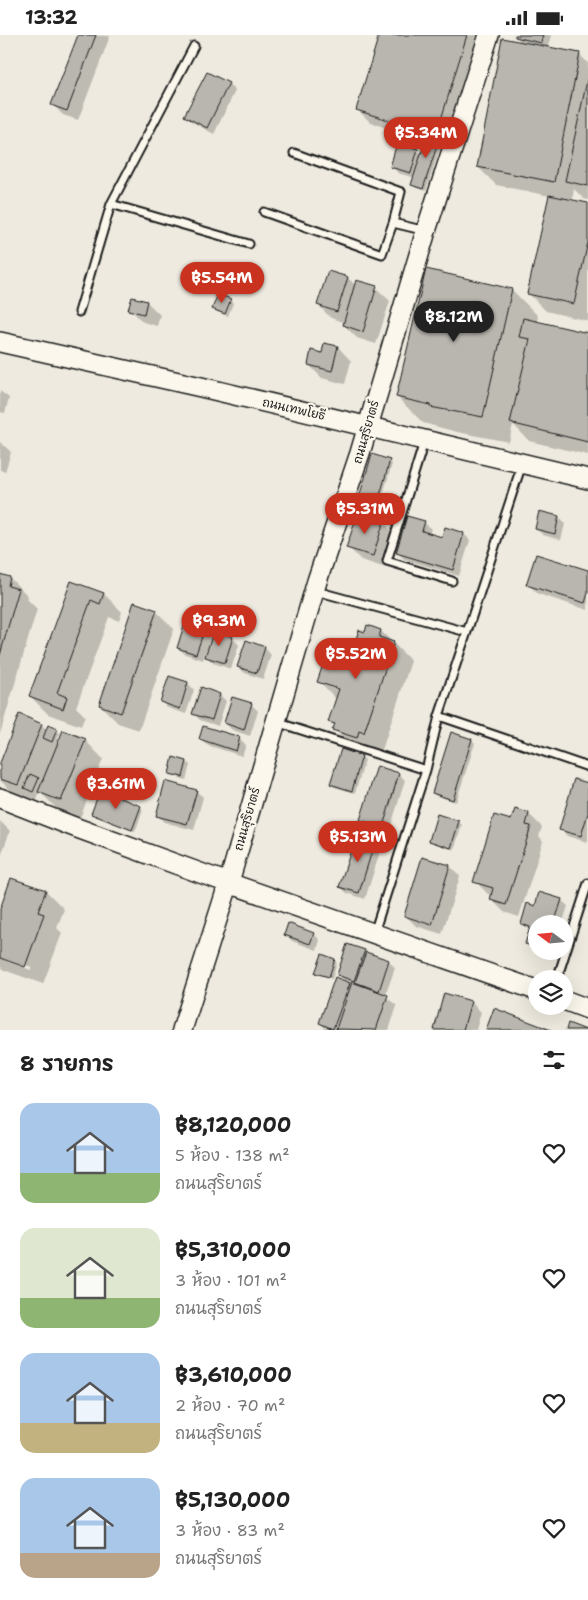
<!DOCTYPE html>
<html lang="th">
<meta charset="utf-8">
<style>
:root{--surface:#fff;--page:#f2f2f2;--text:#222;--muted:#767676;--accent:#c8321e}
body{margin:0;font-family:"Shantell Sans","Playpen Sans Thai",sans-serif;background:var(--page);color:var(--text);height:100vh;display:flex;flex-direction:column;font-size:19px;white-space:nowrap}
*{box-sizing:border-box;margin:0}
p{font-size:16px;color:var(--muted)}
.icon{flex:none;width:28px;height:28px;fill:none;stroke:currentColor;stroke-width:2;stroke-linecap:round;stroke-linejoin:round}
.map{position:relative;height:995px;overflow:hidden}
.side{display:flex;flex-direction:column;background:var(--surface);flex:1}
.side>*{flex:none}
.needle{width:32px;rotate:286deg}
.buttons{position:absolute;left:528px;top:880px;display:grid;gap:10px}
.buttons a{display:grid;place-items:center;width:45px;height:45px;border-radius:50%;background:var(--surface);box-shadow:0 5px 20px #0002;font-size:25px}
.price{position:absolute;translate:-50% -42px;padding:0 11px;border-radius:18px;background:var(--accent);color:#fff;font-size:16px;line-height:32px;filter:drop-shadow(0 1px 2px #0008)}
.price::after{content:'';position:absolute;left:50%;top:30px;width:15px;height:11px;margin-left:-8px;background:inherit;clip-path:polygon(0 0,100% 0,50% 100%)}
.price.selected{background:#222;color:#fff}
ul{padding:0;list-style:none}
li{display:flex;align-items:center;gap:15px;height:125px;padding:0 20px}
li span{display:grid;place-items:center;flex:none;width:140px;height:100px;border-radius:15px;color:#555}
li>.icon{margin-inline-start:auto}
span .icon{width:60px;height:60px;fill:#fffc;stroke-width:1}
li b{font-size:21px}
h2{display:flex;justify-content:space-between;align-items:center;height:60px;padding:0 20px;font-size:21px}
.status{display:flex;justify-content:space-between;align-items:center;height:35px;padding:0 25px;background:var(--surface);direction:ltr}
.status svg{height:14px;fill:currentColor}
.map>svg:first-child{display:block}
</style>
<div class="status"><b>13:32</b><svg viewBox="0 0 49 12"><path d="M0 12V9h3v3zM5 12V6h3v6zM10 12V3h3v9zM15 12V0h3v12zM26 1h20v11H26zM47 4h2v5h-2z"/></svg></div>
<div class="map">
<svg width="588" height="995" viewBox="0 0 588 995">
<rect width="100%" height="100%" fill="#eeeadf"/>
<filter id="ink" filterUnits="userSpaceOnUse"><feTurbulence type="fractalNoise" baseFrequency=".02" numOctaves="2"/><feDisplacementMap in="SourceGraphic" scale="10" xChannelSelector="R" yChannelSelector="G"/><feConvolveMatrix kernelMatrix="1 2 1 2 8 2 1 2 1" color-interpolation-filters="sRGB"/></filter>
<g filter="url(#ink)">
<path fill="#0003" fill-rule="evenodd" d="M79 0 110 1 78 85 63 80 53 70Z
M380 0H484L452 103 444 100 426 156 416 153 413 150 415 143 398 138 391 131 417 115 422 120 427 105 371 88 358 75Z
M517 0H551L548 13 579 19 588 28V165L584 164 574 154 572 166 588 170V286L546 276 528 258 550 161 496 150 478 132 522 8 516 2Z
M207 39 229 49 235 56 214 99 192 87 186 81Z
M329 237 348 243 356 251 376 253 390 266 376 309 357 303 344 290 345 288 331 283 318 270Z
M512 255 538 281 537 287 588 299V420L529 406 513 389 509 407 457 397 423 388 397 362Z
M230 265 233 268 228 281 217 277 214 274Z
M147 267 160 280 157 291 143 287 130 274Z
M338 312 351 326 345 349 322 343 309 330Z
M0 356 9 363 5 378 0 377Z
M0 407 11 417 5 437 0 435Z
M389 426 392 429 379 473 363 468 360 465Z
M540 477 559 482 565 489 561 505 543 500 536 494Z
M383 487 396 500 386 533 361 525 348 512Z
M424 487 431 494 429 499 443 504 464 499 470 505 459 541 404 524 397 517Z
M588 537V575L538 559 528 549Z
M0 540 10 543 28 561 27 564 37 574 0 699Z
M72 547 104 559 122 577 119 586 109 582 76 672 85 681 81 691 48 679 30 661Z
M156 576 174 594 139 695 118 688 100 670Z
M368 592 381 596 411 626 382 715 377 713 375 720 352 712 334 694 335 691 330 686 337 665 319 646 350 624Z
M204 594 213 602 214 597 233 603 239 610 231 634 213 628 205 620 203 625 185 619 178 613Z
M246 607 265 613 271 620 263 644 245 638 238 632Z
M188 648 194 655 186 679 168 673 161 667Z
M220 660 226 666 218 691 200 685 193 678Z
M233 664 252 670 258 676 250 701 232 695 225 688Z
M42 690 47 695 49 692 60 698 57 705 60 707 85 705 103 724 80 783 58 775 40 757 36 768 14 759 0 745V731Z
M452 699 472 705 475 708 456 767 436 761 433 758Z
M200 704H239L246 710 242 721 207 710Z
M362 722 365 725 355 758 334 752 331 749Z
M187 727 190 730 186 745 174 741 171 738Z
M398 739 405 745 389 798 368 792 362 785Z
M588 749V805L587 807 567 801 561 794Z
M196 756 203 762 194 795 164 787 157 780Z
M140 772 143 775 135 797 95 781 92 778Z
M516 775 529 779 542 792 539 801 543 806 519 882 504 877 491 864 492 861 488 859 475 846 512 787Z
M438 781 459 787 462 790 454 815 433 808 430 806Z
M0 786 10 796 0 824Z
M357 799 376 804 382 811 365 864 347 858 341 852Z
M423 823 450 831 460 841 442 899 416 891 406 881Z
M12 844 46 856 64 874 57 893 62 898 43 949 4 935 0 931V878ZM6 923 31 932V935L6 926Z
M561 865 568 871 562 889H536V916L533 915 526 908 530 896 522 888 536 872Z
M285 899H314L320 905 317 915 292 906Z
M364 916 389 926 395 933 385 961 397 971 389 995H327L320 988 347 948 338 939Z
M538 916H554L553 921Z
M334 925 337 928 332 944 320 940 317 937Z
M471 967 481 977 476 995H435Z"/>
<path fill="#b9b6af" stroke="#1c1c1c" d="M78 0H96L67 76 51 70Z
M379 0H467L439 91 429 88 427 97 356 75Z
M515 0H543L541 8 515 2Z
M502 3 580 18 554 147 477 132Z
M207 37 229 48 207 93 184 81Z
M588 41V151L565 146Z
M429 94 441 98 423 154 411 150Z
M397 108 418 114 411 138 390 132Z
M549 160 588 168V207L574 269 527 259Z
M426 234 512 254 483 382 430 372V370L396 362Z
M328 236 348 242 337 277 317 270Z
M356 245 377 251 363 297 343 290Z
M218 259 231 264 225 279 212 274Z
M132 262 147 266 144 279 128 275Z
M523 283 588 298V407L510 388 530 304 519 302Z
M324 308 338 311 332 336 308 330 311 315 322 318Z
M372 419 390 425 377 471 358 466Z
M539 476 559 481 555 499 535 494Z
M358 478 384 486 373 521 346 513Z
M407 481 425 486 422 496 442 502 445 492 464 498 453 535 396 518Z
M536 519 588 535V558L585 568 526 550Z
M0 539 10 542 8 551 19 554 0 620Z
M71 546 104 558 100 569 91 565 57 658 67 662 63 674 29 661Z
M134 567 157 575 121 678 99 670Z
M185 587 205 593 196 619 177 613Z
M367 590 381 595 379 602 394 607 364 698 359 696 357 703 332 695 335 689 328 687 339 654 317 647 328 615 350 622 359 595 365 597Z
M214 595 233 602 225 628 205 622Z
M246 605 265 612 257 638 237 632Z
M169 641 188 647 180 674 160 667Z
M201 652 220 659 212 685 192 679Z
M232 662 252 668 244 695 224 688Z
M19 679 42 689 18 750 0 744V728Z
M48 690 57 694 52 707 43 703Z
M203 691 240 702 236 716 199 704Z
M63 695 86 704 61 766 38 757Z
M451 697 472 704 453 765 432 758Z
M341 714 362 721 352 756 330 749Z
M173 722 187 726 183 742 169 739Z
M377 731 399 738 383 792 360 785Z
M30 739 39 743 33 757 24 753Z
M574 744 588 748V778L581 801 559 795Z
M165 746 197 755 187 789 156 781Z
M100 755 141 771 132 795 91 779Z
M515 774 529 778 526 790 531 791 506 870 490 865 493 853 473 847 494 780 511 785Z
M437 779 459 786 451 813 429 806Z
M357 797 376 803 359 858 339 852Z
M422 822 450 830 432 890 404 881Z
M11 843 46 855 38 877 44 879 25 932 0 923V874Z
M539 857 562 864 554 889H536V912L525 909 530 892 521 889 527 868 535 871Z
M288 888 314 898 310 909 284 900Z
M347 909 365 915 354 946 337 940Z
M366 917 389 925 379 956 355 947Z
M322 919 335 924 329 942 315 938Z
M335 942 350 948 333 994 319 988Z
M352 947 388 960 376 995 336 994Z
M444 958 471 966 463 995H434Z
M494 973 551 995H486Z
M568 988 586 995H566Z"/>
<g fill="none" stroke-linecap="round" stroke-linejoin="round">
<g stroke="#1c1c1c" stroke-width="11">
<path id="lane" d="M294 118 401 157 393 188 426 196
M111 169 249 209
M264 177 382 219 393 188
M79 277 111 169 194 11
M424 407 387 526 452 546
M316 556 467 597 439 681 426 735 374 898
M467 597 522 429
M439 681 588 732
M276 687 426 735
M557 944 588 848"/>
</g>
<g stroke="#1c1c1c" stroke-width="22">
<path id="secondary" d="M0 307 201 352 588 444
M0 763 77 793 203 839 536 955
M564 965 588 974
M182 995 229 847 317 546 360 418 426 196 489 0"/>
</g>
<use href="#lane" stroke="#fbf7ec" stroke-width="7"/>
<use href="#secondary" stroke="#fbf7ec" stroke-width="19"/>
</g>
</g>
<g text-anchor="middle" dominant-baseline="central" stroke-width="4.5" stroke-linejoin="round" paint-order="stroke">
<g font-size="12" fill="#1c1c1c" stroke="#fbf7ec">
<text transform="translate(294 374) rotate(13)">ถนนเทพโยธี</text>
<text transform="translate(366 397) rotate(-74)">ถนนสุริยาตร์</text>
<text transform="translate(247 784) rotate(-74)">ถนนสุริยาตร์</text>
</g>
</g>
</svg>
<div class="buttons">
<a><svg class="needle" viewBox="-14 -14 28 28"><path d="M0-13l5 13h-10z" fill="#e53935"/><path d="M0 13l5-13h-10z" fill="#767676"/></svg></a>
<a><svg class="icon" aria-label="layers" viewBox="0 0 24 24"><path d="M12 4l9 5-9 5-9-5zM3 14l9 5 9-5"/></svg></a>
</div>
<b class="price" style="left:426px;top:124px">฿5.34M</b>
<b class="price" style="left:222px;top:269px">฿5.54M</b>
<b class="price selected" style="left:454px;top:308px">฿8.12M</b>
<b class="price" style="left:365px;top:500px">฿5.31M</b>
<b class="price" style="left:219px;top:612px">฿9.3M</b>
<b class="price" style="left:356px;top:645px">฿5.52M</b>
<b class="price" style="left:116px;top:775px">฿3.61M</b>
<b class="price" style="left:358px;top:828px">฿5.13M</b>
</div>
<section class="side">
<h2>8 รายการ<svg class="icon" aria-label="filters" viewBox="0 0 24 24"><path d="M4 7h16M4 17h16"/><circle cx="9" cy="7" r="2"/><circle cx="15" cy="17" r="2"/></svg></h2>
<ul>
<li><span style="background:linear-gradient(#a9c7e8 70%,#8fb573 0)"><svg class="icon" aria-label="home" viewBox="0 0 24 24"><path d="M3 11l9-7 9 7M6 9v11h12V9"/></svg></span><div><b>฿8,120,000</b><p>5 ห้อง · 138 m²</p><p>ถนนสุริยาตร์</p></div><svg class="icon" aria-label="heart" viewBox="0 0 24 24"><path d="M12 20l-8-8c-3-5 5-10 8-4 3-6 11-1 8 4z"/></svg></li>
<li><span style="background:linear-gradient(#dfe7d0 70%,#8fb573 0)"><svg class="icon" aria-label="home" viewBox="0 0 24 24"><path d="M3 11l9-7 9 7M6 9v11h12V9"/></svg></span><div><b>฿5,310,000</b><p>3 ห้อง · 101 m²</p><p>ถนนสุริยาตร์</p></div><svg class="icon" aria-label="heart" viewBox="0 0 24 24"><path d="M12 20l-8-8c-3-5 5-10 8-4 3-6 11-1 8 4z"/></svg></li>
<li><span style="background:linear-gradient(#a9c7e8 70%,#c2b280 0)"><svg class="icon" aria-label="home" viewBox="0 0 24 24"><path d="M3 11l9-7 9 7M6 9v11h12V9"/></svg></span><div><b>฿3,610,000</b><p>2 ห้อง · 70 m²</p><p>ถนนสุริยาตร์</p></div><svg class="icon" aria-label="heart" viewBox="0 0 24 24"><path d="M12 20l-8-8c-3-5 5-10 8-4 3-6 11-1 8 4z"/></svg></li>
<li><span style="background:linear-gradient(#a9c7e8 75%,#b9a48a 0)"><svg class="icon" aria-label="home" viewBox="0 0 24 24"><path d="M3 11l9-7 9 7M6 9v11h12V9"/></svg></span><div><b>฿5,130,000</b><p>3 ห้อง · 83 m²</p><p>ถนนสุริยาตร์</p></div><svg class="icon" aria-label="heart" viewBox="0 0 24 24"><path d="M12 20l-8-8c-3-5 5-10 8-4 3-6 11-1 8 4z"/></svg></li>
</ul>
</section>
